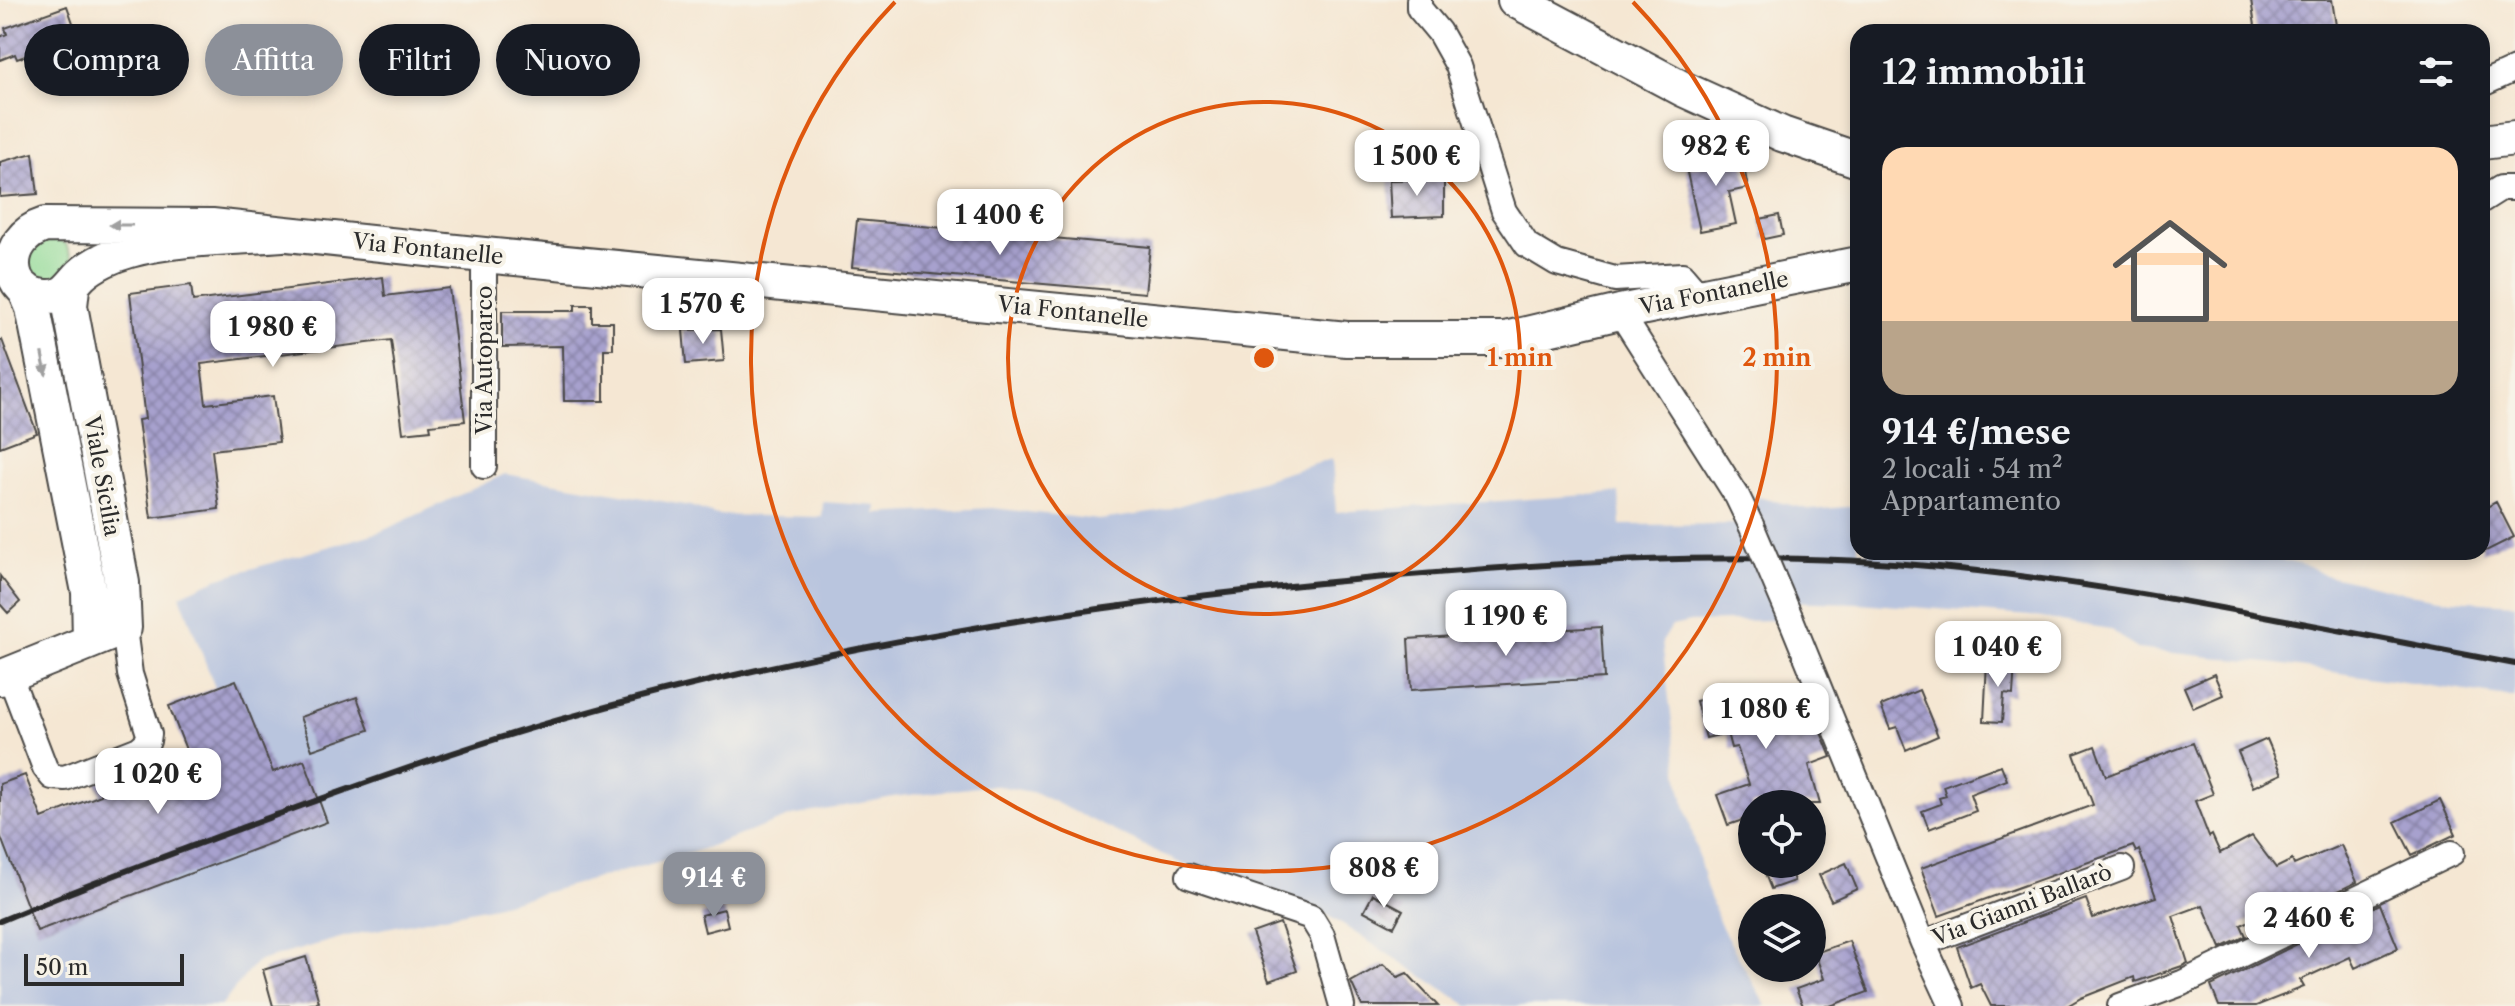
<!DOCTYPE html>
<html lang="it">
<meta charset="utf-8">
<style>
:root{--surface:#171b24;--page:#242831;--text:#f1f3f6;--muted:#9ea1a6;--line:#363941;--accent:#8c9099}
body{margin:0;font-family:"Libre Caslon Text",serif;background:var(--page);color:var(--text);height:100vh;display:flex;flex-direction:column;font-size:30px;white-space:nowrap}
*{box-sizing:border-box;margin:0}
p{font-size:26px;color:var(--muted)}
.icon{flex:none;width:44px;height:44px;fill:none;stroke:currentColor;stroke-width:2;stroke-linecap:round;stroke-linejoin:round}
.map{position:relative;flex:1;overflow:hidden}
.details{position:absolute;left:1850px;top:24px;width:640px;height:536px;display:flex;flex-direction:column;background:var(--surface);border-radius:24px;box-shadow:0 4px 12px #0003}
.details>*{flex:none}
.hud{position:absolute;left:24px;top:24px;width:760px;height:72px;display:flex;gap:16px}
.controls{position:absolute;left:1738px;top:790px;display:grid;gap:16px}
.controls a{display:grid;place-items:center;width:88px;height:88px;border-radius:50%;background:var(--surface);box-shadow:0 4px 12px #0003;font-size:40px}
.scale{position:absolute;left:24px;bottom:20px;width:160px;box-sizing:border-box;padding-left:8px;border:4px solid #2b2b2b;border-top:0;font-size:22px;line-height:28px;white-space:nowrap;color:#2b2b2b;-webkit-text-stroke:6px #f7f3e8;paint-order:stroke}
.price{position:absolute;translate:-50% -68px;padding:0 18px;border-radius:16px;background:#fff;color:#222;font-size:26px;line-height:52px;filter:drop-shadow(0 2px 4px #0008)}
.price::after{content:'';position:absolute;left:50%;top:48px;width:24px;height:18px;margin-left:-12px;background:inherit;clip-path:polygon(0 0,100% 0,50% 100%)}
.price.selected{background:var(--accent);color:#fff}
ul{padding:0;list-style:none}
li{display:grid;align-content:center;gap:16px;height:424px;padding:0 32px}
li+li{border-top:2px solid var(--line)}
li span{display:grid;place-items:center;height:248px;border-radius:24px;color:#555}
li>.icon{margin-inline-start:auto}
span .icon{width:144px;height:144px;fill:#fffc;stroke-width:1}
li b{font-size:34px}
h2{display:flex;justify-content:space-between;align-items:center;height:96px;padding:0 32px;font-size:34px}
.pill{padding:0 28px;border-radius:36px;background:var(--surface);box-shadow:0 4px 12px #0003;font-size:28px;line-height:72px}
.pill.selected{background:var(--accent);color:#fff}
.map>svg:first-child{display:block}
</style>
<div class="map">
<svg width="2515" height="1006" viewBox="0 0 2515 1006">
<defs>
<pattern id="building-cross-hatch" width="8" height="8" patternUnits="userSpaceOnUse" patternTransform="scale(2)"><rect width="8" height="8" fill="#a7a1ce"/><path d="M0 0l8 8M0 8l8-8" fill="none" stroke="#8883a7"/></pattern>
</defs>
<rect width="100%" height="100%" fill="#f7f3e8"/>
<filter id="ink" filterUnits="userSpaceOnUse"><feTurbulence type="fractalNoise" baseFrequency=".0125" numOctaves="2"/><feDisplacementMap in="SourceGraphic" scale="16" xChannelSelector="R" yChannelSelector="G"/><feConvolveMatrix kernelMatrix="1 2 1 2 8 2 1 2 1" color-interpolation-filters="sRGB"/></filter>
<filter id="wash" filterUnits="userSpaceOnUse"><feTurbulence type="fractalNoise" baseFrequency=".006" numOctaves="4" result="noise"/><feDisplacementMap in="SourceGraphic" scale="32" xChannelSelector="R" yChannelSelector="G"/><feGaussianBlur stdDeviation="1.8" result="paint"/><feColorMatrix in="noise" values="0 0 0 0 0 0 0 0 0 0 0 0 0 0 0 0 0 1.4 0 .05"/><feComposite in="paint" operator="in"/></filter>
<g filter="url(#wash)">
<rect width="100%" height="100%" fill="#f5e7d3"/>
<path fill="#b9c5de" d="M1332 459 1336 512 1619 493 1621 525 1764 524 1750 495 1811 510 1858 506V552H2248L2311 567 2321 574 2403 592 2452 600 2515 604V698L2277 664 2137 649 2110 629 2029 616 1859 603 1769 601 1775 620 1690 622 1672 626 1662 642 1680 786 1707 889 1720 924 1766 1006H1469L1329 916 1180 863 1036 793 994 785 893 797 792 816 691 853 494 906 347 936 256 962 221 1006H0V784L25 775 42 818 190 760 169 706 215 688 180 595 219 578 380 532 505 474 690 506 717 515 822 517 823 502 877 506 876 514 992 508 1099 520 1158 512Z"/>
<path fill="#90da96" stroke="#5e8260" stroke-width="2" d="M57 239 66 244 73 261 58 284 31 279 25 253 31 245Z"/>
<g id="blocks">
<path fill="url(#building-cross-hatch)" d="M2251 0H2332L2337 32H2256Z
M67 6 78 37 17 59 15 54 0 60V37L7 34 5 28Z
M1727 148 1730 159 1742 156 1748 188 1729 192 1736 224 1700 231 1686 168 1704 165 1702 153Z
M33 153 38 194 0 197V162Z
M1444 179V216L1391 218 1389 180Z
M1779 215 1783 235 1764 239 1760 219Z
M857 220 1150 247 1145 293 852 267Z
M383 277 385 296 449 288 465 421 430 425 431 430 403 433 391 340 201 364 206 404 273 396 279 442 212 450 219 509 151 518 138 420 145 419 130 293 191 285 193 301Z
M575 305H592V322H613V349H604V401H564L563 346 502 347V311H575Z
M721 329 724 361 686 364 683 330Z
M2 340 37 433 0 447V341Z
M2496 502 2514 537 2482 553V510Z
M0 576 20 602 8 613 0 604Z
M1601 627 1604 678 1411 690 1408 639Z
M1987 662 2015 663 2013 695 2004 694 2002 722 1984 721Z
M2214 674 2223 695 2193 708 2184 687Z
M236 680 273 772 304 760 327 822 37 931 0 835V784L25 775 42 818 101 795 96 782 140 765 145 777 190 760 169 706Z
M1753 686 1761 716 1809 703 1831 757 1809 765 1820 804H1752V817L1728 825 1717 795 1749 784 1737 747 1731 748 1727 733 1706 738 1696 701Z
M1919 690 1938 736 1906 750 1897 727 1890 729 1881 706Z
M357 697 369 730 312 750 300 717Z
M2267 739 2282 774 2253 787 2238 752Z
M2193 743 2213 794 2195 801 2209 837 2212 835 2220 853 2252 836 2276 868 2292 860 2294 865 2341 845 2357 882 2274 922 2270 912 2241 925 2246 936 2221 948 2203 905 2173 916 2188 963 2182 966 2135 982 2134 977 2081 998 2067 1006H1991L1980 984 1971 988 1957 947 2086 899 2093 918 2156 897 2139 850 2136 852 2133 846 1939 916 1921 868 2093 805 2074 754 2095 746 2106 776Z
M2001 765 2007 780 1970 794 1976 811 1929 829 1922 811 1941 804 1939 798 1946 796 1943 786Z
M2440 800 2456 834 2412 855 2395 822Z
M1846 863 1857 889 1831 901 1819 875Z
M1761 864H1788L1794 881 1771 889Z
M1373 894 1403 910 1394 927 1364 911Z
M2380 904 2398 948 2355 968 2350 957 2300 980 2304 987 2256 1006H2219L2211 986Z
M724 909 728 926 705 932 701 915Z
M1280 923 1297 971 1269 981 1252 933Z
M1849 941 1868 992 1830 1006H1803L1796 989 1824 979 1815 953Z
M306 957 319 1002 304 1006H273L263 970Z
M1383 964 1398 977 1407 973 1438 1006H1362L1351 982Z"/>
</g>
</g>
<g filter="url(#ink)">
<use href="#blocks" fill-opacity="0" stroke="#494744" stroke-width="2"/>
<g fill="none" stroke-linecap="round" stroke-linejoin="round">
<g stroke="#494744" stroke-width="28">
<path id="street" d="M1419 0V8L1439 32 1458 66 1504 211 1527 245 1557 263 1615 279 1682 275 1700 296
M2482 84 2515 69
M2482 200 2501 188H2515
M484 255V466
M1620 312 1737 496 1751 525
M1791 619 1923 943 1952 1006
M9 674 45 768 52 777 65 778 139 749 148 741 149 734 130 674 124 628
M1189 876 1311 917 1322 935 1342 1006
M1923 943 2122 868
M2120 1006 2182 983 2452 853"/>
</g>
<g stroke="#494744" stroke-width="38">
<path id="secondary" d="M1515 0 1683 89 1782 134 1858 160
M2482 142 2515 138
M282 234C233 238 178 237 130 250 114 254 93 264 81 275 70 286 65 298 47 297 4 296 0 239 45 225L212 226 484 255 1347 339H1505L1620 312 1858 264
M25 289 33 308 89 592 90 641
M0 678 124 628 122 583 70 306 72 288"/>
</g>
<use href="#street" stroke="#fff" stroke-width="24"/>
<use href="#secondary" stroke="#fff" stroke-width="34"/>
<path stroke="#2b2b2b" stroke-width="6" d="M0 921C96 881 192 846 290 810 379 778 468 746 559 720 829 643 1108 601 1386 577 1550 563 1712 552 1877 562 2092 576 2304 625 2515 664"/>
<g stroke="#494744" stroke-width="28" stroke-linecap="butt">
<path id="street-bridge" d="M1751 525 1791 619"/>
</g>
<use href="#street-bridge" stroke="#fff" stroke-width="24"/>
</g>
<defs><path id="oneway-solid" d="M-6-.8H1V-3.2L6.5 0L1 3.2V.8H-6Z" transform="scale(2)"/></defs>
<g fill="#a0a0a0">
<use href="#oneway-solid" transform="translate(121 225) rotate(-180)"/>
<use href="#oneway-solid" transform="translate(44 364) rotate(79)"/>
</g>
</g>
<g fill="none" stroke="#df570e" stroke-width="4">
<circle cx="1264" cy="358" r="256"/>
<path d="M1633 2A513 513 0 1 1 895 2"/>
</g>
<g text-anchor="middle" dominant-baseline="central" stroke-width="8" stroke-linejoin="round" paint-order="stroke">
<g font-size="22" fill="#2b2b2b" stroke="#f7f3e8">
<text transform="translate(428 249) rotate(6)">Via Fontanelle</text>
<text transform="translate(1714 293) rotate(-11)">Via Fontanelle</text>
<text transform="translate(1073 312) rotate(6)">Via Fontanelle</text>
<text transform="translate(484 360) rotate(-90)">Via Autoparco</text>
<text transform="translate(102 476) rotate(80)">Viale Sicilia</text>
<text transform="translate(2022 905) rotate(-21)">Via Gianni Ballarò</text>
</g>
</g>
<circle cx="1264" cy="358" r="12" fill="#df570e" stroke="#f7f3e8" stroke-width="4"/>
<g font-size="24" text-anchor="middle" font-weight="bold" fill="#df570e" stroke="#f7f3e8" stroke-width="8" stroke-linejoin="round" paint-order="stroke">
<text x="1520" y="366">1 min</text>
<text x="1777" y="366">2 min</text>
</g>
</svg>
<div class="controls">
<a><svg class="icon" aria-label="locate" viewBox="0 0 24 24"><circle cx="12" cy="12" r="6"/><path d="M12 2v4M12 18v4M2 12h4M18 12h4"/></svg></a>
<a><svg class="icon" aria-label="layers" viewBox="0 0 24 24"><path d="M12 4l9 5-9 5-9-5zM3 14l9 5 9-5"/></svg></a>
</div>
<div class="scale">50 m</div>
<b class="price" style="left:1716px;top:188px">982 €</b>
<b class="price" style="left:1417px;top:198px">1 500 €</b>
<b class="price" style="left:1000px;top:257px">1 400 €</b>
<b class="price" style="left:703px;top:346px">1 570 €</b>
<b class="price" style="left:273px;top:369px">1 980 €</b>
<b class="price" style="left:1506px;top:658px">1 190 €</b>
<b class="price" style="left:1998px;top:689px">1 040 €</b>
<b class="price" style="left:1766px;top:751px">1 080 €</b>
<b class="price" style="left:158px;top:816px">1 020 €</b>
<b class="price" style="left:1384px;top:910px">808 €</b>
<b class="price selected" style="left:714px;top:920px">914 €</b>
<b class="price" style="left:2309px;top:960px">2 460 €</b>
<div class="hud">
<a class="pill">Compra</a>
<a class="pill selected">Affitta</a>
<a class="pill">Filtri</a>
<a class="pill">Nuovo</a>
</div>
<section class="details">
<h2>12 immobili<svg class="icon" aria-label="filters" viewBox="0 0 24 24"><path d="M4 7h16M4 17h16"/><circle cx="9" cy="7" r="2"/><circle cx="15" cy="17" r="2"/></svg></h2>
<ul>
<li><span style="background:linear-gradient(#ffd9b3 70%,#b9a48a 0)"><svg class="icon" aria-label="home" viewBox="0 0 24 24"><path d="M3 11l9-7 9 7M6 9v11h12V9"/></svg></span><div><b>914 €/mese</b><p>2 locali · 54 m²</p><p>Appartamento</p></div></li>
</ul>
</section>
</div>
